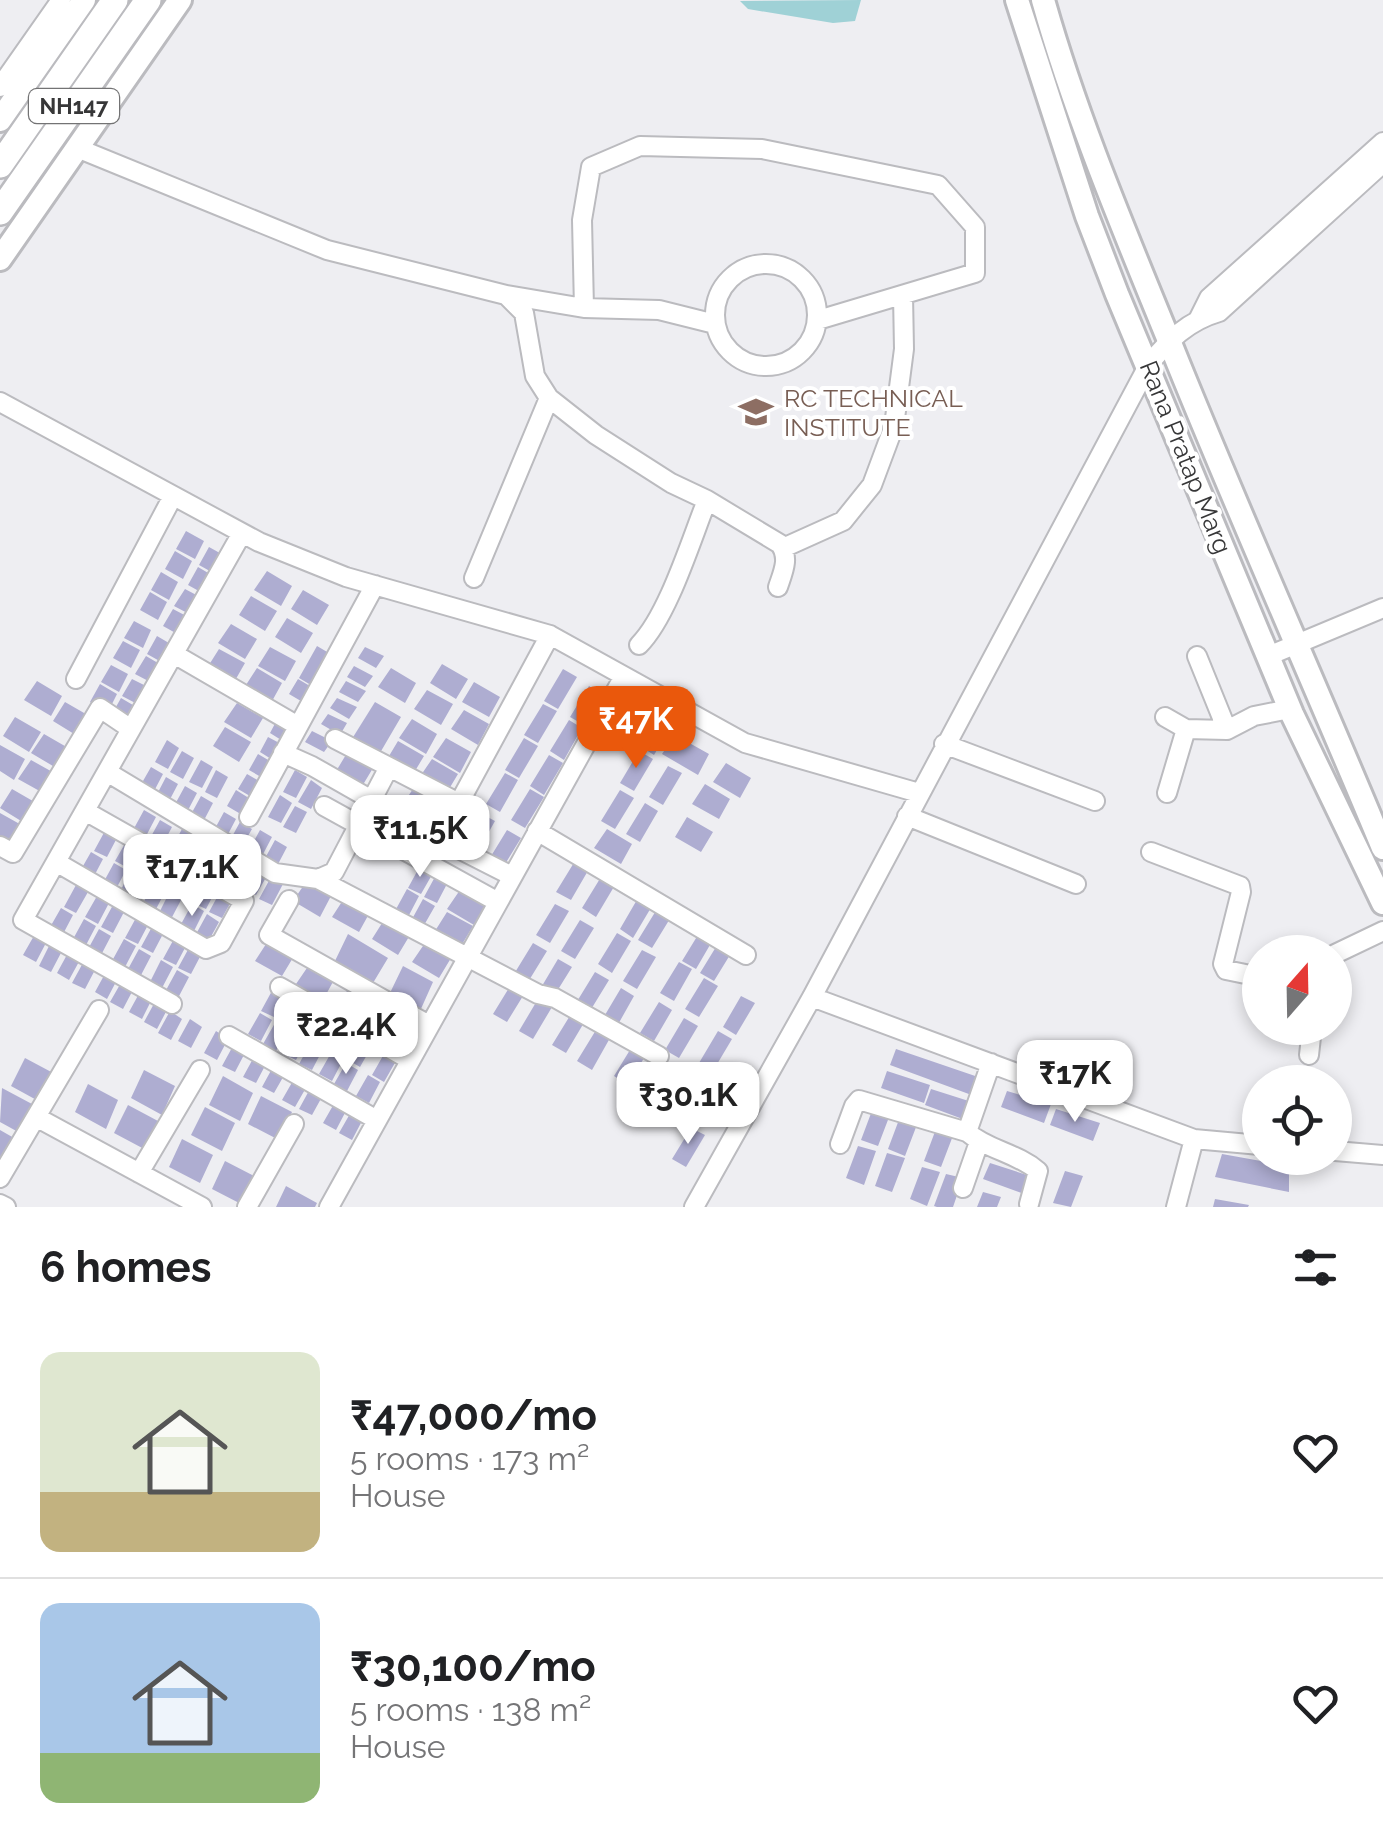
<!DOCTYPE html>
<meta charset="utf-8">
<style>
:root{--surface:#fff;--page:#f6f6f6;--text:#202124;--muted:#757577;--line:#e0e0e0;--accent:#ea580c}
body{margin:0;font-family:Raleway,sans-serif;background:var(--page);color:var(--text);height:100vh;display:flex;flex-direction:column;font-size:38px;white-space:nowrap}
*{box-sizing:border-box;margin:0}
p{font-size:32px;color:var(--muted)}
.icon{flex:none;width:55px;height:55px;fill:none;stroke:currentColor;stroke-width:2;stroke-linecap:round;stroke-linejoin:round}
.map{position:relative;height:1207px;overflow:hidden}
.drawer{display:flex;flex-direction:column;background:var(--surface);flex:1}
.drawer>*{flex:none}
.needle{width:65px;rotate:20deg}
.tools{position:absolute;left:1242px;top:935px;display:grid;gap:20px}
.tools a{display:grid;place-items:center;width:110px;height:110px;border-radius:50%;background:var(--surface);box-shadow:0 5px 15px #0003;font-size:50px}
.price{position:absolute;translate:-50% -85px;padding:0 22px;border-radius:20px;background:#fff;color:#222;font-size:32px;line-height:65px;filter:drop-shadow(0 2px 5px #0008)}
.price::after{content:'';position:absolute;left:50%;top:60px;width:30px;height:22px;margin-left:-15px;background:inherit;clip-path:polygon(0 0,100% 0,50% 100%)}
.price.selected{background:var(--accent);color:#fff}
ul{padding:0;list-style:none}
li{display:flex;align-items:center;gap:30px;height:250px;padding:0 40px}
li+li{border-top:2px solid var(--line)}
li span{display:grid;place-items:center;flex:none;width:280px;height:200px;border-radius:20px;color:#555}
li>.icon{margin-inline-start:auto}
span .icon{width:120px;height:120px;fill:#fffc;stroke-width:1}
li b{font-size:42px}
h2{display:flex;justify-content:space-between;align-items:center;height:120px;padding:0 40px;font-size:42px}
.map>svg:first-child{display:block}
</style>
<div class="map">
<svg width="1383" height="1207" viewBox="0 0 1383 1207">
<rect width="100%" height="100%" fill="#eeeef2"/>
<path fill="#9fd1d6" d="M861 0 855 21 833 23 748 9 740 1Z"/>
<path fill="#aeadd1" d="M186 531 204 541 195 559 176 549Z
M209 547 227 557 217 575 199 565Z
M175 551 192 561 183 579 165 569Z
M198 567 215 577 206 595 188 585Z
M267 571 292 586 281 606 254 590Z
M161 572 178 582 169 600 151 590Z
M185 589 202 598 193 616 174 606Z
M303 590 329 605 317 625 291 609Z
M150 592 167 602 158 620 140 610Z
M251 596 277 611 265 631 239 615Z
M173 609 190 618 181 636 163 626Z
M287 618 313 633 301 653 275 637Z
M134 621 151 630 143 648 124 638Z
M231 624 257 639 245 659 218 643Z
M157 636 174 646 165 664 147 654Z
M123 641 140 650 131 668 113 658Z
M317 646 334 656 316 688 299 678Z
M270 647 296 661 285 681 258 666Z
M365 647 384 656 376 668 358 658Z
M219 649 245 663 233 684 207 668Z
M146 656 163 666 154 684 135 674Z
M442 664 468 679 456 699 430 683Z
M111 665 128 674 119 692 101 682Z
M354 666 373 676 365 687 347 677Z
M257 668 282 683 271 703 244 688Z
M391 668 416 683 405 703 378 687Z
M563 669 577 677 558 709 544 701Z
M132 679 150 688 141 706 122 696Z
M298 679 315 689 306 704 289 694Z
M37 681 62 696 51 716 24 700Z
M346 681 366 691 358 702 339 692Z
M474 682 500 697 489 717 462 702Z
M100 684 117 694 108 712 90 702Z
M589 686 602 693 584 725 570 717Z
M427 690 453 704 441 725 414 709Z
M121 698 138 708 129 726 112 714Z
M337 698 357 707 349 719 330 708Z
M65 702 91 717 79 737 53 721Z
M375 702 401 717 377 758 350 742Z
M237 703 263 718 251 738 224 722Z
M543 704 557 711 538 743 524 735Z
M464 710 489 724 478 745 451 729Z
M328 714 347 723 340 735 321 724Z
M659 715 673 723 654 755 640 746Z
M15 717 41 732 29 752 3 736Z
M278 718 295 727 286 743 270 733Z
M412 719 437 734 426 754 399 738Z
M569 720 582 728 564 760 550 751Z
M225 727 251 742 239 762 213 746Z
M312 731 332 741 324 752 305 742Z
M44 734 70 749 58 769 31 753Z
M675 735 709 754 698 775 662 754Z
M268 737 285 746 276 762 260 752Z
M446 738 471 752 460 773 433 757Z
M524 738 538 746 519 778 505 770Z
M167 740 179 748 168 769 155 762Z
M398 741 424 756 412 776 386 761Z
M0 745 25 759 14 780 0 771Z
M182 751 194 758 183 779 170 772Z
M639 751 653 759 634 791 620 783Z
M347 753 373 768 361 788 335 773Z
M258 754 275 764 266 780 249 770Z
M549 755 563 763 544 795 530 786Z
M432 759 458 774 446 794 419 778Z
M31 760 56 774 45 794 18 779Z
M201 760 213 767 202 788 189 782Z
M726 763 751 778 740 798 713 782Z
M668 766 682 773 663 805 649 797Z
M151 767 163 774 152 795 139 788Z
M216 770 228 777 217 798 205 792Z
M295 770 307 777 296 798 283 792Z
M505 773 518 780 500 812 486 804Z
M247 774 264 784 255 799 238 789Z
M166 777 178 784 167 805 155 798Z
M311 780 322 788 311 809 298 802Z
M705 784 730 799 719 819 692 804Z
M185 786 197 793 186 814 173 808Z
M12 789 38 804 26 824 0 808Z
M413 789 439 804 427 824 400 808Z
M530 789 544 797 525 828 511 820Z
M236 790 252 800 244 816 227 806Z
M620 790 634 798 615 829 601 821Z
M280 795 292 803 281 823 268 817Z
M201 796 213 803 202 824 189 818Z
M645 803 658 811 640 842 626 834Z
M295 806 307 812 296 833 283 827Z
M144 810 156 817 145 838 132 832Z
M224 812 236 819 225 840 212 834Z
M0 813 25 827 13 847 0 840Z
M482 814 495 821 477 853 463 845Z
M687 817 713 832 701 852 675 837Z
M160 820 172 827 161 848 148 842Z
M240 822 252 829 240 850 228 844Z
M106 829 118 836 107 857 94 851Z
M182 829 194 836 182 857 170 851Z
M607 829 632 844 621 864 594 848Z
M260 830 272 837 261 858 248 852Z
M507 830 521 838 502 869 488 861Z
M197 839 209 846 198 867 185 861Z
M127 840 139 847 128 868 115 861Z
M275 840 287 847 276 868 263 862Z
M143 849 155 856 144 877 131 871Z
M218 849 230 856 219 877 206 870Z
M91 852 103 859 92 880 79 873Z
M234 859 246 866 234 887 222 881Z
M167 860 179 867 168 888 155 882Z
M575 861 589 869 571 900 556 892Z
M114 863 126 870 115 891 102 885Z
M420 866 433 873 421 894 408 888Z
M256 867 268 874 256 895 244 889Z
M183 869 195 876 184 897 171 891Z
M130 873 142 880 130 901 118 895Z
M436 875 448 882 437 903 424 897Z
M271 877 283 884 272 905 259 899Z
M601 877 615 885 596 917 582 908Z
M205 881 217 888 206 909 193 903Z
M306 882 331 896 320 917 293 901Z
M154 883 166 890 155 911 142 905Z
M76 885 88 892 76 913 64 907Z
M407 889 419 896 408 917 395 911Z
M221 890 233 898 222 918 209 912Z
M460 890 486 905 474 925 447 909Z
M169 893 181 900 170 921 158 915Z
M97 896 109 903 98 924 85 917Z
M345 897 370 912 359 932 332 917Z
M638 898 652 906 633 938 620 929Z
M423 899 435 906 423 927 411 921Z
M192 904 204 911 193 933 180 926Z
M555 904 569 911 550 943 536 935Z
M113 905 124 912 113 933 101 927Z
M61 908 73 915 62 936 49 929Z
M657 909 671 917 652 948 638 940Z
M447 912 473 926 461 946 435 931Z
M207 914 219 922 208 942 195 936Z
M137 916 149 923 138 944 125 938Z
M84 919 96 926 85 947 72 941Z
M384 920 410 935 398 955 372 939Z
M580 920 594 928 575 959 561 951Z
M153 925 164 932 153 953 141 947Z
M99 929 111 936 100 957 87 951Z
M701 930 714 938 696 969 682 961Z
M617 933 631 941 612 973 598 964Z
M35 934 47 941 36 962 23 955Z
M348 934 388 958 373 983 334 963Z
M175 937 187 944 176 965 163 959Z
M124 939 136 946 125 967 112 961Z
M268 941 294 956 282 976 255 961Z
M719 942 733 950 714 981 700 973Z
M425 943 451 958 439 978 412 962Z
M533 943 547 951 528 982 514 974Z
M50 944 62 951 51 972 39 966Z
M190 946 202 953 191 974 178 968Z
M139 949 151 956 140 977 127 971Z
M642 950 656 957 637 989 623 981Z
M69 951 81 958 69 980 57 973Z
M558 959 572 967 554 996 539 991Z
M161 960 173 967 162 988 150 982Z
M84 961 96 968 85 989 72 983Z
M679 962 692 969 674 1001 660 993Z
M309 965 334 980 323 1000 296 984Z
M403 966 433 982 420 1011 389 995Z
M107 970 118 978 107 999 95 992Z
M177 970 189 977 178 998 165 992Z
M595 972 609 980 590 1011 576 1003Z
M704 978 718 986 699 1017 685 1009Z
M122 981 134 988 123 1009 110 1002Z
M512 983 526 991 507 1022 493 1014Z
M349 988 374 1002 363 1023 336 1007Z
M621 988 634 996 616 1028 602 1020Z
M273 989 285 997 274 1017 261 1011Z
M141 990 153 997 142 1019 129 1012Z
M741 996 755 1003 736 1035 723 1027Z
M289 999 301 1006 290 1027 277 1020Z
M538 999 552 1007 533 1039 519 1031Z
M156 1000 168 1008 157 1029 144 1022Z
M659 1002 672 1010 654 1041 640 1033Z
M309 1009 321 1016 309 1037 296 1031Z
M170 1011 182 1019 171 1040 158 1033Z
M390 1012 416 1026 404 1047 378 1031Z
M260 1013 272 1020 261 1041 248 1034Z
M571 1014 585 1021 566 1053 552 1045Z
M324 1018 336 1025 325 1046 312 1040Z
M684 1018 698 1026 679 1058 665 1050Z
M190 1019 202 1027 191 1048 178 1041Z
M275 1023 287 1030 276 1051 263 1044Z
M344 1030 356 1037 345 1057 332 1051Z
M596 1030 610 1038 592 1070 577 1061Z
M216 1031 228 1039 217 1060 204 1053Z
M718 1031 732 1039 713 1071 699 1063Z
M295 1032 307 1039 296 1060 283 1054Z
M360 1039 372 1046 360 1067 348 1060Z
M311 1042 323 1049 312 1070 299 1064Z
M234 1044 246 1051 235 1072 222 1066Z
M633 1045 647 1053 628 1085 614 1076Z
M896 1049 984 1079 977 1097 890 1065Z
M331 1053 343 1060 332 1081 319 1074Z
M384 1054 396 1061 384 1082 372 1075Z
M255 1055 267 1062 256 1083 243 1077Z
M25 1058 55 1074 42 1103 11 1086Z
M658 1062 672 1069 653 1101 639 1093Z
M346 1063 358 1070 347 1091 334 1084Z
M274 1065 286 1072 274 1093 262 1087Z
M144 1070 175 1086 162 1115 131 1098Z
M887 1071 930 1085 924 1103 881 1088Z
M696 1072 710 1080 691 1112 677 1103Z
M368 1075 380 1082 369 1103 356 1096Z
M223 1076 253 1093 240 1121 209 1105Z
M294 1079 307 1086 295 1107 282 1100Z
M88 1084 118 1100 106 1129 75 1112Z
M311 1087 323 1095 312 1115 299 1109Z
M2 1088 32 1104 20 1133 0 1122Z
M931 1089 975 1103 968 1121 925 1105Z
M1007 1091 1051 1104 1044 1123 1001 1107Z
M261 1096 292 1112 279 1140 248 1124Z
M335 1102 347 1109 336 1130 323 1123Z
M128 1105 158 1121 146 1150 114 1133Z
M205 1107 235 1123 222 1151 191 1135Z
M873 1108 891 1112 878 1146 861 1140Z
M1056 1109 1100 1123 1093 1141 1050 1125Z
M351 1112 363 1119 352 1140 339 1133Z
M900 1117 918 1122 905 1156 888 1149Z
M691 1128 705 1135 686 1167 672 1159Z
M936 1129 954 1133 941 1167 924 1161Z
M0 1130 14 1138 0 1169Z
M182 1139 213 1155 200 1183 169 1167Z
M858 1146 876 1151 864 1185 846 1178Z
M887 1153 905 1158 892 1192 875 1186Z
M1222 1154 1289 1166V1192L1215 1177Z
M225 1161 256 1177 243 1205 212 1189Z
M990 1163 1033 1177 1027 1195 983 1179Z
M922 1167 940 1172 927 1206 910 1199Z
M1065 1171 1083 1176 1071 1207 1053 1203Z
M946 1174 963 1178 953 1207H937L934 1206Z
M286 1186 317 1203 315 1207H276Z
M983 1192 1001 1197 997 1207H977Z
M1215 1199 1249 1205 1248 1207H1213Z"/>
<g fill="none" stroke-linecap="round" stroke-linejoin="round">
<g stroke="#bbbbbf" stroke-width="22">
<path id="minor" d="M0 87 61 0
M77 148 327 250 506 295 524 313 535 376 549 398 596 435 671 483 707 500 780 544C790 558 783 572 778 587
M715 315a51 51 0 1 1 102 0a51 51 0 1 1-102 0Z
M507 295 584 308 659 310 715 324
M584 308 582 220 591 167 640 146 762 149 938 185 975 227V273L818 320
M1199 318 1209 298 1383 142
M0 402 259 542 346 577 550 635 745 743 919 793
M783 548 843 521 872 485 894 426 904 349 903 295
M474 578 549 398
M639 645C668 616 691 540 707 500
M174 654 298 726
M1197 656 1227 730
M1268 656 1383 608
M76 679 173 496
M1165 717 1186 729 1227 730 1254 716 1290 709
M335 739 459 803 550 635
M944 744 1095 801
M283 753 312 766 449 844
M107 772 275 873 318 879 334 872 389 767
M1167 793 1186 729
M459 803 449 844 512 876
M324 806 498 902
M907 816 1076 884
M249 817 375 585
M537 831 746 955
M0 846 13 853 100 708 131 729
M1151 852 1240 886 1241 892 1223 964 1226 970 1260 977
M56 862 206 949 221 943 244 901 85 811
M318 879 538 994 555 998 659 1056
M289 900 269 935 429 1025
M1335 954 1383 931
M280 987 410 1060
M812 997 1194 1139 1260 1145
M172 1004 23 920 242 533
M229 1036 377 1120
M1309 1055 1312 1028
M36 1117 202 1207
M967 1132 991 1063
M840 1144 854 1106 859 1100 967 1132C988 1150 1017 1153 1038 1171L1029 1204
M1335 1151 1383 1155
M139 1173 200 1070
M0 1178 99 1010
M963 1188 979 1142
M0 1204 6 1207
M247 1207 294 1124
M329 1207 624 676
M694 1207 812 997 1149 364C1169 340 1188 321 1219 312L1383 163
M1176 1207 1194 1139"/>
</g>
<g stroke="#bbbbbf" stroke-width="28">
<path id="major" d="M1017 0 1087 216 1117 294 1292 714 1383 903
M1043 0C1076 117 1124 230 1170 343 1238 513 1313 679 1383 848
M0 120 84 0
M0 259 180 0"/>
</g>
<g stroke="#bbbbbf" stroke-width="30">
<path id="highway" d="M0 165 115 0
M0 212 148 0"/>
</g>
<use href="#minor" stroke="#fff" stroke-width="18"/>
<use href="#major" stroke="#fff" stroke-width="22"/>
<use href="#highway" stroke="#fff" stroke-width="25"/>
</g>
<defs>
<g id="university-bare" transform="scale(2.7)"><path d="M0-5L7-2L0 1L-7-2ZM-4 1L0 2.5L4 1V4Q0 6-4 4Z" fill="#8d6e63" stroke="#fff" stroke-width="2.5" paint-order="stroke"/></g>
</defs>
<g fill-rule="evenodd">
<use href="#university-bare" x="756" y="412"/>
</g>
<g text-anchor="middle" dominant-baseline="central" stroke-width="8" stroke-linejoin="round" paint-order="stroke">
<rect fill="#fff" stroke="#737374" stroke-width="2.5" x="29" y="89" width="90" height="34" rx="8"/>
<g font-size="22" font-weight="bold" fill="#373738">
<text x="74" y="106">NH147</text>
</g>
<g font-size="25" fill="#785e54" stroke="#fff" text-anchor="start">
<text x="784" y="398">RC TECHNICAL<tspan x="784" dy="29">INSTITUTE</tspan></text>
</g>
<g font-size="25" fill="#373738" stroke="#fff">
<text transform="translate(1186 457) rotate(68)">Rana Pratap Marg</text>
</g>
</g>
</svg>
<div class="tools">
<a><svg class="needle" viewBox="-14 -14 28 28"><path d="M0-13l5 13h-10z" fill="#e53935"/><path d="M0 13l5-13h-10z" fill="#757577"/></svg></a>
<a><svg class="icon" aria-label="locate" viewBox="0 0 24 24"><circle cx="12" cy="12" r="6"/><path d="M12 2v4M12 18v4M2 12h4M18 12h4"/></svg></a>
</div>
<b class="price selected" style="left:636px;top:771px">₹47K</b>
<b class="price" style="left:420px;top:880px">₹11.5K</b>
<b class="price" style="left:192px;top:919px">₹17.1K</b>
<b class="price" style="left:346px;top:1077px">₹22.4K</b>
<b class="price" style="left:1075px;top:1125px">₹17K</b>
<b class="price" style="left:688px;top:1147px">₹30.1K</b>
</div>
<section class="drawer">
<h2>6 homes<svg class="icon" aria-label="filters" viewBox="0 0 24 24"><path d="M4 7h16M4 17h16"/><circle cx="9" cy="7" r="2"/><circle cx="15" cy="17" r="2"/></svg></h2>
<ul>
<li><span style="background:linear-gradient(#dfe7d0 70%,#c2b280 0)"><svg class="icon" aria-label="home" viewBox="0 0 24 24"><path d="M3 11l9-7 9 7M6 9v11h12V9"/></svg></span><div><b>₹47,000/mo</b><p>5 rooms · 173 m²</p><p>House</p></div><svg class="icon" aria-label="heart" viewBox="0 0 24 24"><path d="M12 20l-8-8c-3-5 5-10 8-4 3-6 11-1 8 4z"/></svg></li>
<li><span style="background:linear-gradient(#a9c7e8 75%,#8fb573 0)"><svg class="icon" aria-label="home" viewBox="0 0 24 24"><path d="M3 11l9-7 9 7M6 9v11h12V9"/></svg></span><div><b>₹30,100/mo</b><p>5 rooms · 138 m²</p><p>House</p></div><svg class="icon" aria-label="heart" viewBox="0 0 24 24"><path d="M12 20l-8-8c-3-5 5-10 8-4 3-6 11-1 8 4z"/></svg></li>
</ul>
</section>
